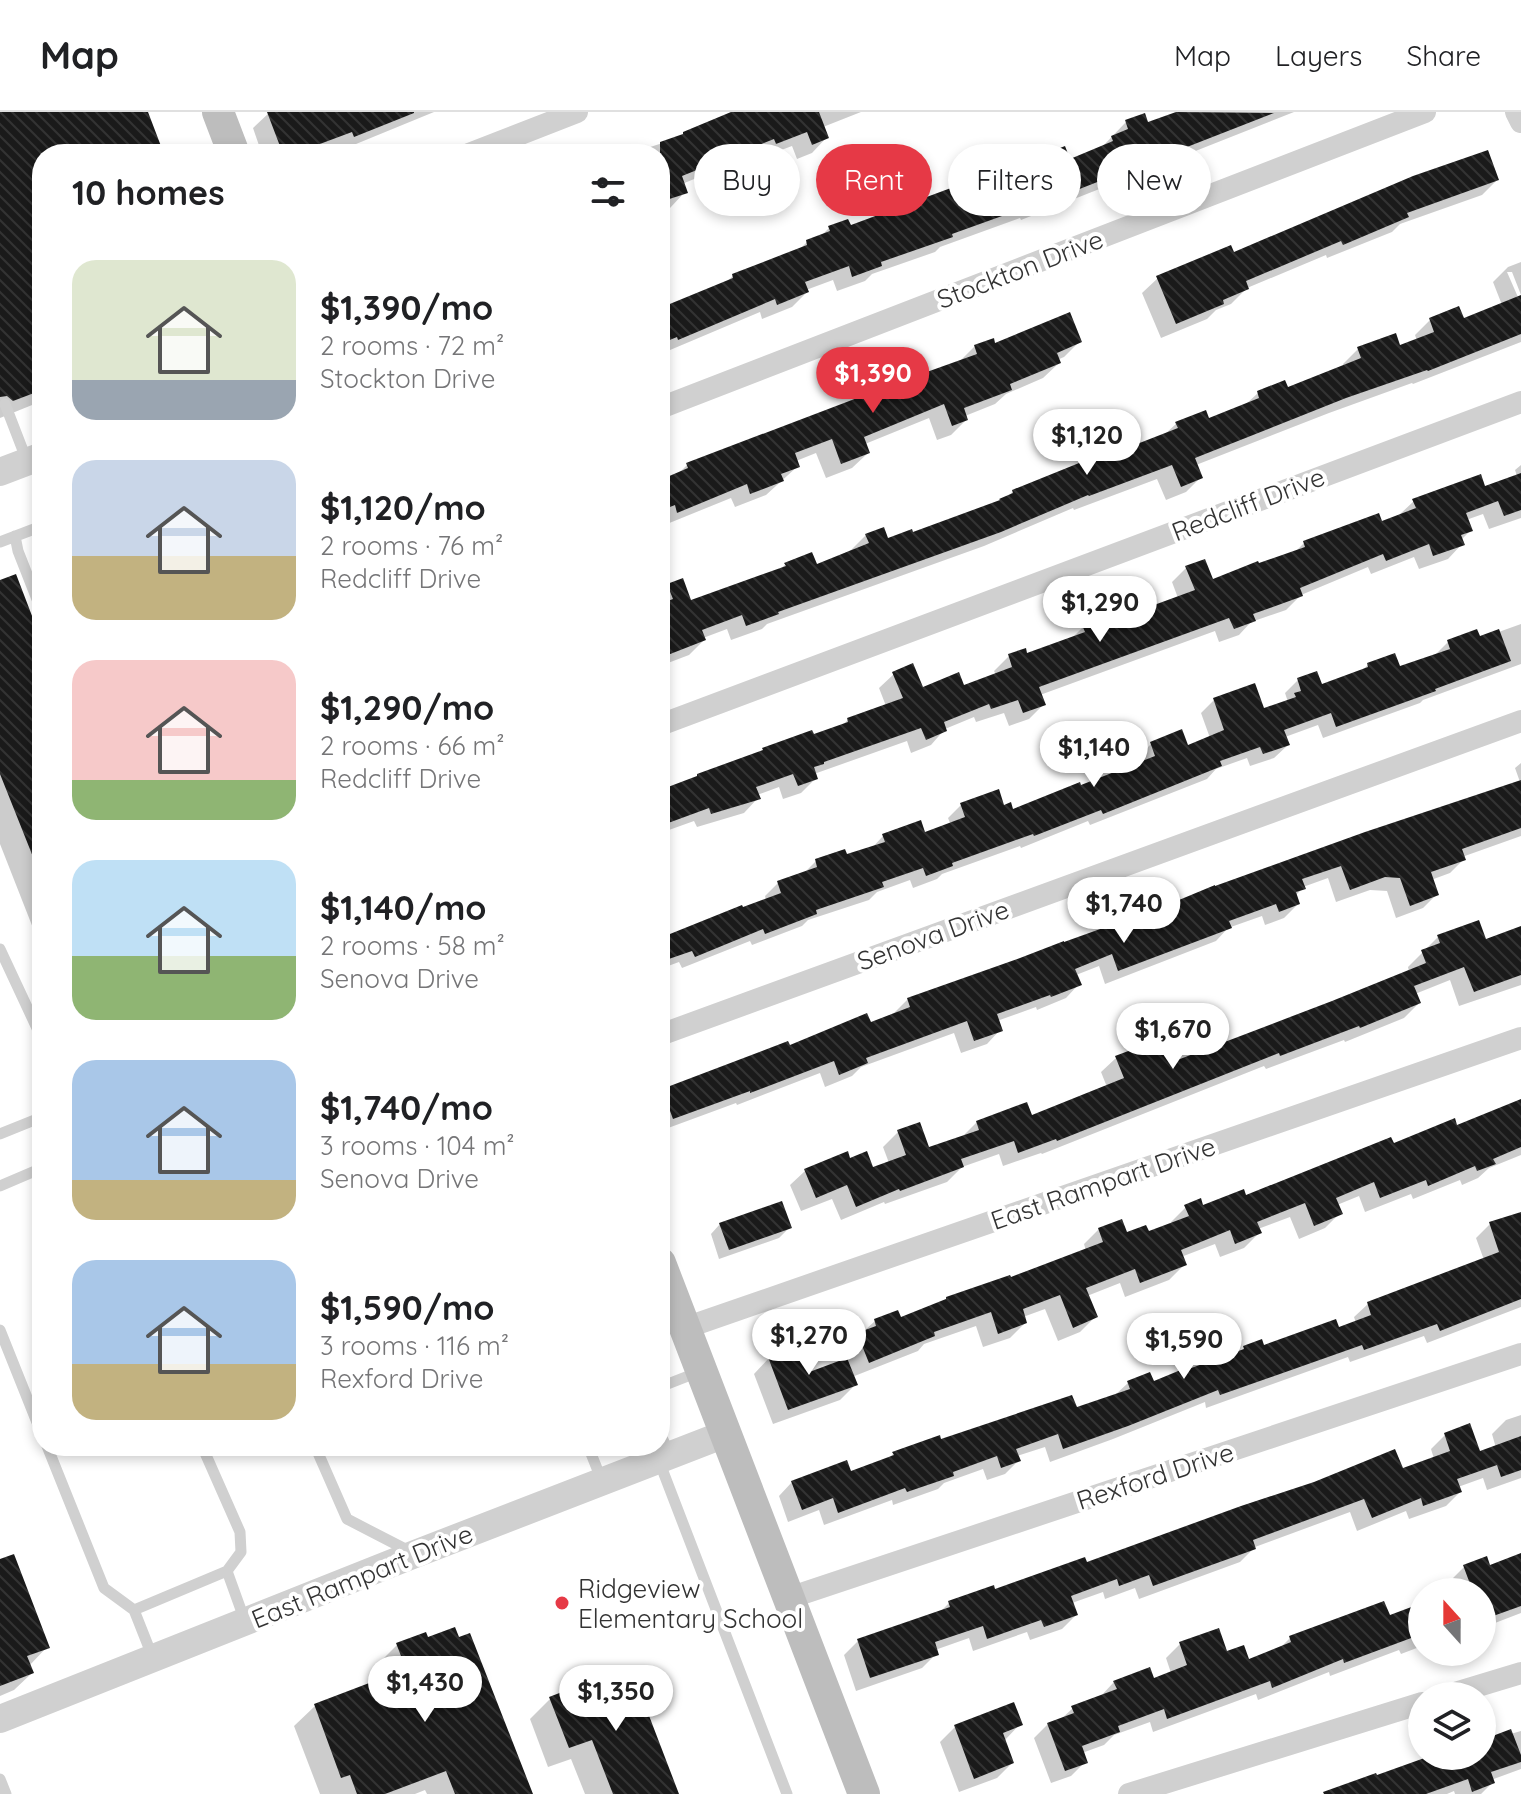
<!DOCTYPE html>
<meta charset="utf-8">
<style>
:root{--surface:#fff;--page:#f2f2f2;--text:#202124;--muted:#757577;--line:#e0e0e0;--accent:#e63946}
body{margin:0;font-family:Quicksand,sans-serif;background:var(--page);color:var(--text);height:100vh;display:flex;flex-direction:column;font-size:30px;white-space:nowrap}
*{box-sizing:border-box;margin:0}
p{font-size:26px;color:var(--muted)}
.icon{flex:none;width:44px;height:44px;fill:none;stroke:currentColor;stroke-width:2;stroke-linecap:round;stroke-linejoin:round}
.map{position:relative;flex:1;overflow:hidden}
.panel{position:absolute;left:32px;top:32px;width:638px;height:1312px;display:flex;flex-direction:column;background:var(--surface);border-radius:32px;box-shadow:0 4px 12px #0003}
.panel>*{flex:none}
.banner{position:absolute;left:694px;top:32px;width:706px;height:72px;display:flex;gap:16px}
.needle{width:52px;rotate:339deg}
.buttons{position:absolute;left:1408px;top:1466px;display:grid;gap:16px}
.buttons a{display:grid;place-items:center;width:88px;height:88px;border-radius:50%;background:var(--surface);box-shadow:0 4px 12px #0003;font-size:40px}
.price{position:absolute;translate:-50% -68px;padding:0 18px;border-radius:28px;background:#fff;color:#222;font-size:26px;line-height:52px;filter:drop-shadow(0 2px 4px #0008)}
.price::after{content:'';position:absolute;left:50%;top:48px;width:24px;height:18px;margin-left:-12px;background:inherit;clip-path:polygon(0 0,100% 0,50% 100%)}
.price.on{background:var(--accent);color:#fff}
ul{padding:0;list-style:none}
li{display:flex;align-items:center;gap:24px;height:200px;padding:0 40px}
li span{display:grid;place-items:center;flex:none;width:224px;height:160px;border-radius:24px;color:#555}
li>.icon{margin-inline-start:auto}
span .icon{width:96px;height:96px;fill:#fffc;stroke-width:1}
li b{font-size:34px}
h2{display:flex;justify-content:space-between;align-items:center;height:96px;padding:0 40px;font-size:34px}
.chip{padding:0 28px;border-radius:36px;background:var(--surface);box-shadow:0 4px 12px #0003;font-size:28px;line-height:72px}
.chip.on{background:var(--accent);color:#fff}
header{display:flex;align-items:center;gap:48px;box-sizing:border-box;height:112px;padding:0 40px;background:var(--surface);border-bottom:2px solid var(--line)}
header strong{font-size:38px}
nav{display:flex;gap:44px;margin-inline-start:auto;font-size:28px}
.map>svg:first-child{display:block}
</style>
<header>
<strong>Map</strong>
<nav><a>Map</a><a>Layers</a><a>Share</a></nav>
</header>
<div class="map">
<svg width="1521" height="1682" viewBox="0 0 1521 1682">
<defs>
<pattern id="building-back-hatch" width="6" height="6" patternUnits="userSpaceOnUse" patternTransform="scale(2)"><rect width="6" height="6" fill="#1a1a1a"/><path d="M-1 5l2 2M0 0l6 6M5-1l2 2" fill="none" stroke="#333"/></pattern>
</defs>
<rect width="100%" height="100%" fill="#fff"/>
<path fill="#0003" d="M0 0H147L163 42H42V289L0 306Z
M434 0 339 39 337 34 316 42H262L253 16 270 0Z
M737 0H861L823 15 827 25 812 41 797 47 792 34 760 46 758 41 682 72 685 80 670 96 660 99V42H639L644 37 681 25Z
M1195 0H1294L1021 108 1020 106 940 135 935 140 872 162 865 169 837 179 833 168 806 178 807 180 792 195 762 207 760 200 663 241 662 239H660V198L725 171 733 164 799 138 807 130 819 126 829 116H850L988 75 1020 64 1036 48 1069 49 1101 36 1126 10 1147 13 1179 6Z
M1497 68 1482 83 1400 112 1392 120 1327 146 1326 143 1247 176 1231 192 1216 198 1207 207 1161 226 1142 181 1158 166 1233 142Z
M1521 150V183L1512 160H1507L1521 192V230L1413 272 1412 271 1329 301 1196 353 1201 365 1186 380 1166 388 1157 367 1074 398 1073 396 984 434 767 512 762 517 731 528 727 517 703 526 704 528 689 543 660 554V482L668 474 690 491 779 458 786 452 816 455 851 438 866 423 886 428 912 422 1007 386 1013 379 1076 354 1088 342 1136 334 1164 323 1177 311 1208 308 1245 293 1258 281 1287 278 1344 255 1343 252 1358 237 1399 236 1417 229 1415 223 1430 208 1463 209 1502 193 1493 170 1508 155Z
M1079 230 1064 245 1057 248 1059 251 1043 266 1006 282 995 292 965 304 966 308 951 323 937 328 929 306 865 332 868 341 852 356 826 366 816 341 796 349 798 354 766 383 735 395 731 386 662 414 660 410V370L677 363 687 353 854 290 864 280 923 264 959 250 975 234Z
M1521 353V406L1489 417 1483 402 1466 408 1470 419 1461 428 1462 432 1448 447 1419 457 1414 445 1371 462 1368 455 1301 483 1286 498 1251 510 1239 523 1219 530 1215 519 1040 583 1043 593 1029 607 1009 614 1004 601 976 610 974 605 945 617 931 633 911 641 907 629 814 662 816 666 801 681 783 687 779 675 757 683 758 686 744 701 697 715 694 709 669 718 660 727V680L759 642 763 638 813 625 841 614 848 608 886 594 879 576 894 562 922 578 963 575 996 563 994 559 1009 544H1026L1070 528 1083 515 1104 514 1178 486 1172 470 1186 456 1212 469 1294 441 1304 431 1381 412 1399 403 1414 389 1484 376 1517 364 1515 358Z
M0 470 42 536V550L32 560 42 585V839L0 732Z
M1521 512V552L1423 588 1420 591 1323 626 1318 613 1285 625 1288 633 1274 646 1250 654 1247 646 1216 657 1207 667 1090 713 1088 709 1021 736 1020 734 942 762 937 767 913 776 910 768 877 780 869 788 808 808 802 814 752 833 750 829 682 856 679 850 660 857V818L662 817 665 826 766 788 765 784 778 771 803 762 816 749 846 745 871 737 883 724 924 722 950 711 948 706 961 693 1003 695 1012 699 1080 676 1141 652 1138 645 1151 632 1187 635 1210 626 1201 601 1214 588 1263 599 1288 590 1285 581 1298 568 1321 575 1360 560 1368 553 1398 557 1435 543 1448 530 1479 527Z
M1521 651V724L1462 745 1463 748 1450 761 1431 768 1436 783 1423 796 1396 806 1387 779 1370 778 1336 790 1328 766 1303 775V776L1295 784 1298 792 1284 806 1265 813 1262 804 1228 816 1216 829 1105 872 1099 854 1076 863 1079 872 1066 886 1037 898 1036 895 997 909 1000 918 987 932 961 941 954 921 861 955 852 964 825 975 820 961 737 993 736 991 660 1019V981L663 978 789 936 870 912 894 901 908 887 1520 670 1515 656Z
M1521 816V873L1459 894 1450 868 1415 882 1419 891 1404 906 1345 930 1344 928 1266 957 1264 954 1042 1042 1041 1041 1003 1054 999 1042 962 1055 947 1070 885 1092 884 1090 841 1108 832 1087 801 1099 790 1073 805 1059 849 1048 872 1057 889 1051 883 1035 898 1020 928 1038 961 1026 977 1010 1031 1006 1107 975 1101 960 1116 946 1141 945 1179 950 1409 860 1408 855 1438 825 1485 830Z
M1521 989V1043L1489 1056 1478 1066 1462 1073 1460 1068 1413 1087 1411 1082 1365 1100 1359 1084 1337 1093 1340 1101 1325 1116 1299 1127 1290 1105 1258 1117 1259 1121 1244 1136 1220 1145 1215 1132 1181 1145 1184 1153 1169 1168 1125 1185 1120 1171 1087 1184 1095 1205 1080 1220 1058 1229 1045 1197 1023 1205 1025 1211 1010 1226 983 1235 976 1214 924 1232 918 1239 852 1265 855 1273 840 1288 773 1312 754 1262 769 1246 811 1261 847 1248 843 1238 875 1209 900 1208 1086 1139 1084 1132 1099 1117 1126 1123 1148 1122 1172 1112 1171 1110 1186 1095 1202 1096 1245 1085 1392 1034 1456 1015Z
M1521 1109V1195L1427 1231 1424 1224 1350 1250 1348 1245 1206 1296 1205 1290 1113 1327 1050 1350 1045 1335 1017 1344 1018 1349 1005 1362 987 1368 983 1357 944 1371 938 1377 893 1393 892 1388 824 1413 819 1398 788 1410 779 1384 792 1370 850 1362 888 1347 894 1341 1076 1298 1114 1284 1128 1271 1153 1272 1240 1241 1244 1236H1263L1338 1218 1356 1211 1354 1205 1368 1192 1484 1148 1476 1126 1490 1112Z
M720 1112 789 1116 779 1126 719 1147 711 1122Z
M1521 1303V1366L1487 1378 1483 1366 1458 1375 1460 1380 1446 1394 1409 1407 1406 1399 1357 1419 1350 1400 1255 1435 1240 1450 1139 1487 1135 1476 1105 1487 1103 1480 1072 1491 1076 1503 1062 1517 1030 1528 1027 1520 973 1539 969 1526 935 1538 936 1542 922 1556 856 1579 844 1543 858 1529 939 1501 949 1491 1086 1453 1402 1359 1434 1347 1431 1337 1445 1323 1479 1342 1496 1336 1492 1322 1506 1308Z
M0 1450 47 1535 29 1554 32 1561 14 1578 0 1584Z
M1464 1455 1521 1456V1501L1482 1516V1480H1454L1450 1469Z
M1422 1493V1534L1401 1542 1399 1538 1330 1564 1329 1560 1258 1588 1256 1582 1153 1620 1150 1610 1114 1623 1104 1633 1082 1641 1085 1650 1071 1664 1051 1671 1034 1626 1048 1612 1060 1608 1073 1596 1099 1586 1114 1570 1153 1568 1171 1561 1166 1546 1180 1532 1226 1542 1248 1550 1278 1538 1290 1526 1389 1506Z
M397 1533 531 1682H427L425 1678 415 1682H320L294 1614 315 1594 383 1568 377 1553Z
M550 1587 677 1682H585L571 1647 548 1655 530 1607Z
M1020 1612 1005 1628 1012 1651 997 1666 959 1680 940 1630 955 1615Z
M1521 1619V1657L1491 1668 1492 1671 1481 1682H1455L1454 1679 1447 1682H1324L1375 1663 1376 1666 1436 1644H1482V1630Z"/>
<path fill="url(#building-back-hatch)" d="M0 0H148L164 42H42V278L13 289 7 284 0 285Z
M267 0H414V1L354 25 352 20 293 42H283Z
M731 0H819L829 26 812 33 807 20 776 32 774 27 682 64 688 81 660 90V30L683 22V20Z
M1176 0 1274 1 1036 94 1035 92 952 122 953 125 881 150 882 154 852 165 849 154 805 170 809 180 777 193 775 187 678 228 677 225 660 232V196L733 166 732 162 807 133 806 128 830 119 828 114 848 107 851 113 986 63 989 73 1038 55 1035 46 1065 34 1070 47 1113 29 1111 24 1128 17 1125 8 1145 1 1148 10Z
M1488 38 1499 68 1407 101 1409 105 1343 133 1341 129 1246 169 1249 177 1223 188 1224 192 1176 212 1156 164 1231 133 1234 140 1413 64Z
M1521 183V222L1428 259 1427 258 1346 286 1195 346 1203 366 1181 375 1172 353 1089 384 1088 383 1001 420 778 500 779 502 746 514 742 503 702 518 706 528 660 546V492L673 487 667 472 683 466 691 488 786 454 784 451 812 440 817 452 869 431 865 422 884 415 888 426 912 417 913 420 1000 388 999 387 1013 381 1012 378 1089 347 1087 340 1134 323 1137 332 1178 316 1175 310 1206 298 1209 306 1259 286 1257 279 1285 268 1288 275 1361 246 1357 235 1396 221 1400 233 1434 220 1429 206 1459 194 1464 206Z
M1070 200 1082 230 1057 241 1061 251 1010 272 1012 278 964 296 968 308 952 314 944 292 864 325 870 341 841 352 832 327 795 341 800 355 781 362 784 369 750 382 747 372 677 401 675 393 660 399V368L688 356 686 351 865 283 863 278 921 254 924 261 977 242 974 233 994 226 995 231Z
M1521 361V398L1504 404 1498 389 1466 401 1473 419 1461 423 1465 433 1433 444 1429 432 1386 449 1383 442 1300 476 1303 484 1253 502 1256 509 1234 517 1229 506 1039 575 1046 593 1023 601 1018 588 991 597 989 592 944 610 947 619 926 628 921 616 824 650V652L814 655 818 667 798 674 793 662 756 675 761 687 711 702 709 696 660 714V678L697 664V662L763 638 762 636 812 618 814 622 848 610 847 606 903 586 892 560 913 551 923 575 959 560 964 573 1012 555 1008 542 1026 536 1027 541 1085 520 1082 513 1103 506 1105 511 1195 478 1185 454 1205 447 1213 467 1258 449 1259 451 1305 435 1303 429 1379 401 1382 409 1416 396 1412 387 1481 362 1485 374Z
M16 462 42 530V549L32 553 42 580 41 765 0 662V468Z
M1477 517 1480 524 1499 517 1511 549 1435 577 1436 579 1336 615 1331 601 1284 618 1290 633 1263 642 1260 635 1220 649 1222 654 1103 702 1101 698 1034 724 1033 722 952 751 953 754 926 764 923 756 882 770 884 775 816 798 817 802 765 822 763 817 695 845 692 839 660 850V826L742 793 743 795 781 781 777 769 817 755 815 747 845 737 847 742 885 730 882 722 921 708 925 720 965 705 960 691 999 677 1004 693 1011 690 1013 697 1080 670 1081 673 1155 644 1150 630 1182 617 1188 633 1224 618 1213 586 1255 571 1264 596 1296 585 1294 581 1301 579 1297 566 1317 559 1322 572 1368 555 1367 551 1395 541 1400 554 1450 537 1447 528Z
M1521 668V716L1462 737 1466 748 1431 760 1439 783 1410 794 1400 766 1385 765 1350 778 1341 754 1302 767 1306 777 1296 780 1300 792 1279 800 1276 792 1229 809 1232 816 1118 859 1112 842 1075 857 1082 873 1051 885 1050 883 997 902 1003 919 974 929 967 909 866 946 868 951 839 963 834 949 750 981V979L673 1007 662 977 788 929 790 933 867 901 871 910 910 895 907 886 1020 846 1064 829V830L1167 793 1215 773V774L1365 720Z
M1479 808 1486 827 1521 814V863L1474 880 1464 855 1414 874 1421 891 1360 916 1359 914 1280 944 1279 941 1057 1029 1056 1027 1018 1041 1014 1029 961 1047 964 1055 900 1079 899 1077 856 1095 847 1073 816 1086 804 1057 848 1039 850 1046 867 1039 873 1055 906 1043 897 1018 920 1010 929 1035 979 1018 976 1009 1027 990 1032 1003 1124 966 1115 944 1139 935 1142 942 1174 930 1180 947 1332 889 1426 851 1421 838 1440 831 1437 823Z
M1521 987V1035L1493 1047 1496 1052 1477 1059 1475 1054 1428 1074 1426 1068 1380 1086 1374 1070 1336 1086 1343 1102 1314 1114 1305 1091 1257 1110 1262 1121 1235 1132 1230 1118 1181 1138 1187 1153 1140 1171 1135 1157 1086 1176 1098 1205 1073 1216 1060 1183 1023 1197 1027 1211 998 1222 991 1200 934 1220 935 1224 869 1251 857 1221 876 1214 874 1207 898 1198 901 1205 946 1187V1185L1010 1163 1011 1165 1103 1130 1098 1116 1122 1107 1127 1120 1146 1113 1149 1119 1189 1104 1184 1093 1201 1086 1203 1093 1244 1077 1246 1083 1391 1025 1394 1031 1455 1006 1457 1013Z
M782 1089 792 1116 729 1138 719 1111Z
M1521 1100V1187L1440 1219 1437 1212 1364 1238 1362 1233 1220 1283 1218 1278 1128 1314 1063 1337 1058 1322 1016 1337 1021 1349 1001 1356 997 1344 953 1360 954 1364 907 1380 905 1376 838 1401 833 1386 802 1398 791 1369 847 1348 851 1359 894 1343 892 1340 940 1323 941 1327 1072 1283 1077 1295 1130 1277 1127 1269 1150 1260 1154 1269 1183 1257V1259L1244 1237 1243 1234 1262 1227 1264 1233 1336 1207 1339 1215 1371 1203 1367 1190 1499 1140 1489 1110Z
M802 1232 812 1259 847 1246 858 1273 788 1298 768 1245Z
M1470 1311 1480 1339 1521 1324V1358L1501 1365 1497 1353 1457 1367 1462 1380 1423 1394 1421 1386 1372 1406 1364 1387 1253 1428 1256 1437 1153 1474 1149 1463 1119 1474 1117 1467 1071 1484 1078 1503 1044 1515 1041 1508 987 1527 983 1514 935 1530 939 1543 870 1566 857 1527 950 1495 948 1489 994 1473 995 1477 1085 1445 1087 1450 1241 1394 1314 1370 1395 1337 1403 1356 1450 1339 1444 1321Z
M1521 1441V1494L1482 1508V1480H1473L1463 1453 1487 1444 1490 1453Z
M14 1442 50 1536 27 1544 34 1561 0 1574V1447Z
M1384 1489 1390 1503 1422 1491V1522L1344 1551 1343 1547 1272 1576 1270 1569 1167 1607 1164 1597 1118 1614 1120 1620 1082 1634 1088 1651 1065 1659 1047 1611 1074 1601 1071 1594 1117 1577 1113 1569 1150 1555 1154 1566 1187 1553 1179 1530 1219 1516 1227 1539 1244 1533 1249 1547 1291 1530 1289 1524Z
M455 1515 459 1525 470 1521 533 1682H455L446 1659 385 1682H357L350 1663 341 1666 314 1592 406 1557 396 1531 426 1520 428 1525Z
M630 1554 679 1682H613L592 1628 569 1636 549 1585Z
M1014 1590 1023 1613 1003 1621 1014 1651 974 1667 954 1613Z
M1511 1617 1521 1643V1650L1491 1660 1495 1671 1472 1680 1468 1667 1426 1682H1324L1323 1680 1376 1661 1377 1663 1430 1644H1482V1628Z"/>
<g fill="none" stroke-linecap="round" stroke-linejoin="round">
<path stroke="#d0d0d0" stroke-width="11" d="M5 292 27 349
M15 424 18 439 42 500
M0 430 42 414
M0 837 42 927
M0 1022 42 1005
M0 1074 42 1056
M0 1218 42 1323
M660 1275 701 1259
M660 1321 670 1343
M47 1334 104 1476 134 1498 153 1546
M202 1334 240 1420 241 1440 227 1459 245 1509
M315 1334 347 1407 411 1440
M588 1334 602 1369
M659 1349 787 1682
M134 1498 227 1459
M0 1667 6 1682"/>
<path stroke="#d0d0d0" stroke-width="22" d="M1516 0 1521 10
M469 42 577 0
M660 296 1425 0
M660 613 1521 290
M660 923 1521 609
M685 1216 1521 926
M789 1486 1521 1242
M1445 1584 1521 1561
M1129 1682 1422 1591"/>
<path stroke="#d0d0d0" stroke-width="28" d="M0 360 42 344
M0 1607 415 1442 725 1322"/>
<path stroke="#bdbdbd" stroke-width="32" d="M218 0 234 42
M660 1151 864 1682"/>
</g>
<circle fill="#e63946" stroke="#fff" stroke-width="3" cx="562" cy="1491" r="8"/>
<g text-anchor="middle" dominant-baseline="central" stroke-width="8" stroke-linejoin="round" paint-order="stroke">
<g font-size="26" fill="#333" stroke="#fff">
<text transform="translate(1020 157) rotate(-21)">Stockton Drive</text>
<text transform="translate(1248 392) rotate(-21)">Redcliff Drive</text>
<text transform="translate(933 823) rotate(-20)">Senova Drive</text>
<text transform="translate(1103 1071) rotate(-19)">East Rampart Drive</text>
<text transform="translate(1155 1364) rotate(-18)">Rexford Drive</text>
<text transform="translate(362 1464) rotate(-22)">East Rampart Drive</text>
</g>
<g font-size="26" fill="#333" stroke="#fff" text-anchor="start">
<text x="578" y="1476">Ridgeview<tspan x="578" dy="30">Elementary School</tspan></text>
</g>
</g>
</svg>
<div class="buttons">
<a><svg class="needle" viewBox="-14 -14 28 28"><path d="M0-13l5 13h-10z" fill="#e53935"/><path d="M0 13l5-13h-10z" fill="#757577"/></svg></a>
<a><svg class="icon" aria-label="layers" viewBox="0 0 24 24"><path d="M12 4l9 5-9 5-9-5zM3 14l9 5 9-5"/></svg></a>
</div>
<b class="price on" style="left:873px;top:303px">$1,390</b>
<b class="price" style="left:1087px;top:365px">$1,120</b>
<b class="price" style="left:1100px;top:532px">$1,290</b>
<b class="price" style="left:1094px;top:677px">$1,140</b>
<b class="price" style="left:1124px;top:833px">$1,740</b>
<b class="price" style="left:1173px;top:959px">$1,670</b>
<b class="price" style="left:809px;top:1265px">$1,270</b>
<b class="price" style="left:1184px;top:1269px">$1,590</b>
<b class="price" style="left:425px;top:1612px">$1,430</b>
<b class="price" style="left:616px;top:1621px">$1,350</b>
<div class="banner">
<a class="chip">Buy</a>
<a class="chip on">Rent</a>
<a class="chip">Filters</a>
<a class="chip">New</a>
</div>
<section class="panel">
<h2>10 homes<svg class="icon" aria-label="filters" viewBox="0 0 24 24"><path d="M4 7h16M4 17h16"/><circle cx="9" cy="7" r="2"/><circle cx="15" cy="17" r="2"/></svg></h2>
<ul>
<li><span style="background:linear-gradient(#dfe7d0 75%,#9aa5b1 0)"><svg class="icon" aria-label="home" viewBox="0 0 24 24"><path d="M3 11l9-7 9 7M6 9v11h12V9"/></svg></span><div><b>$1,390/mo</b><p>2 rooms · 72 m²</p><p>Stockton Drive</p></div></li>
<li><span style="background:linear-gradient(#c9d6e8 60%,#c2b280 0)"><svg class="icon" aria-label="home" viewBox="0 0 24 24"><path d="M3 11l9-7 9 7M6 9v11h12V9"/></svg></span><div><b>$1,120/mo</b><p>2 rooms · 76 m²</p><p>Redcliff Drive</p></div></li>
<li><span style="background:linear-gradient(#f6c9c9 75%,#8fb573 0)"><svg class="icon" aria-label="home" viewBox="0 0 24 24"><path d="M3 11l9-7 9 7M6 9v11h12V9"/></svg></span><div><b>$1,290/mo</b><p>2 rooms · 66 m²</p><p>Redcliff Drive</p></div></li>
<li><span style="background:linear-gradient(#bfe0f5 60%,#8fb573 0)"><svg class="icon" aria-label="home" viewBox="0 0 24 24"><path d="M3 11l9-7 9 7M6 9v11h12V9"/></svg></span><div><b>$1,140/mo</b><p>2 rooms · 58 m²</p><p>Senova Drive</p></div></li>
<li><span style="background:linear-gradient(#a9c7e8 75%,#c2b280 0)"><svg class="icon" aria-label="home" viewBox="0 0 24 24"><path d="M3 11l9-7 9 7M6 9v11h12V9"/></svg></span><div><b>$1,740/mo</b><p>3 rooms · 104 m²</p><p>Senova Drive</p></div></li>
<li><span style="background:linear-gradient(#a9c7e8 65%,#c2b280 0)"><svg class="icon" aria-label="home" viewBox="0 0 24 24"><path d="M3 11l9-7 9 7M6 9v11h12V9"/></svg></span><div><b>$1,590/mo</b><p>3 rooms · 116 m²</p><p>Rexford Drive</p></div></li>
</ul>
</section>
</div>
